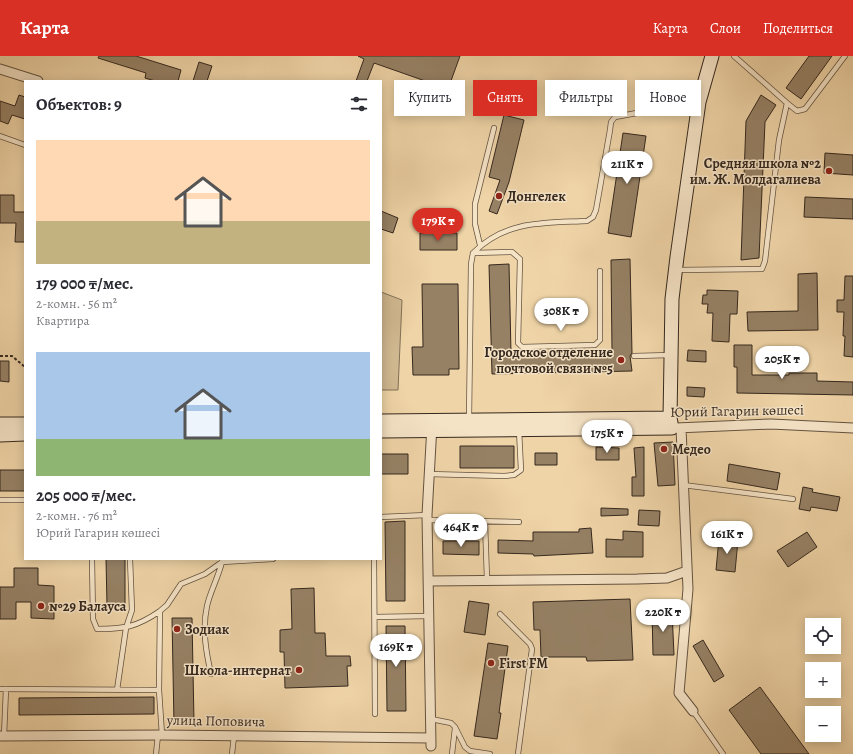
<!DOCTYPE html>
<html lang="ru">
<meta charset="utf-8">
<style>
:root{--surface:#fff;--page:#f2f2f3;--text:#2b2b33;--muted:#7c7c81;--accent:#d93025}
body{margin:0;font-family:Alegreya,serif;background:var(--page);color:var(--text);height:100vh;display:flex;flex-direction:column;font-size:15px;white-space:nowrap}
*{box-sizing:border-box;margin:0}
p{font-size:13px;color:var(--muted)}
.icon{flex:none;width:22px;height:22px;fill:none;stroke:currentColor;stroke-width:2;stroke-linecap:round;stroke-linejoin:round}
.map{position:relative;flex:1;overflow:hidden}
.drawer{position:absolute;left:24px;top:24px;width:358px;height:480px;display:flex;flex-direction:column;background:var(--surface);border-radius:0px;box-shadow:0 2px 10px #0003}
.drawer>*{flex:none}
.banner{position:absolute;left:394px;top:24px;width:380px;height:36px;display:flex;gap:8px}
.buttons{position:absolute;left:805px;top:562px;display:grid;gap:8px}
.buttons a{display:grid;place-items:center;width:36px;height:36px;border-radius:0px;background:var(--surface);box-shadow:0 2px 10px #0003;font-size:20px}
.price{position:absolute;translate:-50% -34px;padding:0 9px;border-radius:14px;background:#fff;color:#222;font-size:13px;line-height:26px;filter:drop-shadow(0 1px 2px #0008)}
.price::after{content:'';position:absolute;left:50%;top:24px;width:12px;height:9px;margin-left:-6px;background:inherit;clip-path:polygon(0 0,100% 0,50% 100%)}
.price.current{background:var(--accent);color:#fff}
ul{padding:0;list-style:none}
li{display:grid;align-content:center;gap:8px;height:212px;padding:0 12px}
li span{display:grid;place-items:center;height:124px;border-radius:0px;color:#555}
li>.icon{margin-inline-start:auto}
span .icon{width:72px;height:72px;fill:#fffc;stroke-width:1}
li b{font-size:17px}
h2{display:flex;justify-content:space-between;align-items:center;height:48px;padding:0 12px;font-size:17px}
.pill{padding:0 14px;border-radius:0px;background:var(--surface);box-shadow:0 2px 10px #0003;font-size:14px;line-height:36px}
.pill.current{background:var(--accent);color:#fff}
header{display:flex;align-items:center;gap:24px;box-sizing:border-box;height:56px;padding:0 20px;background:var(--accent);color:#fff}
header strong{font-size:19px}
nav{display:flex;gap:22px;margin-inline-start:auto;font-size:14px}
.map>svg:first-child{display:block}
</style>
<header>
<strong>Карта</strong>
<nav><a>Карта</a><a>Слои</a><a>Поделиться</a></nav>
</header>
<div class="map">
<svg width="853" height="698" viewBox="0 0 853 698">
<rect width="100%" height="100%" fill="#efd4a7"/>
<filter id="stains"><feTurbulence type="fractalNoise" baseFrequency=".005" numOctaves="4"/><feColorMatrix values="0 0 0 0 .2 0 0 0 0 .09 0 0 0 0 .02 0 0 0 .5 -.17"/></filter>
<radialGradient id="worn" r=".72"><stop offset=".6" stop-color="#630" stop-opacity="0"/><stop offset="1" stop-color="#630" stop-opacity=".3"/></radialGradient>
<path fill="#cfb790" stroke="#827057" d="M381 236 402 244 398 334H381Z"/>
<path fill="#968165" stroke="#35281e" d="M99 0H136L181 14 178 25H155L145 22 146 17 98 2Z
M358 0H460L448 33 374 7 367 25H356L364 3Z
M809 0H832L801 43 786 32Z
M199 6 212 10 207 25H193Z
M19 39 25 41V63L12 59 8 68 0 65V45L15 50Z
M761 39 776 49 765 66 759 202 741 204 746 65Z
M504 59 524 64 509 126 497 158 489 155 500 124 489 121Z
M623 77 646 80 631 181 608 177Z
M825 97 853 99V119L824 117Z
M0 139H14V156H25V186H15L16 167H0Z
M805 141 853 143V163L804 161Z
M381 155 398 162 393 177 381 173Z
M420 177H457V194H420Z
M630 203 632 297 630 300 632 315 492 318 489 209 509 208 511 297 612 295 611 204Z
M817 217 818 274 748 275 747 256 798 255V218Z
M845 220H853V301L844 300 845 280H843L844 256H837V244H844Z
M422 228H458L459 313H449V319H413L412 291H423Z
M707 234 738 235 737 258H730L729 286 712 285 713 257H707L708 248H702L703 239H707Z
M734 289H752V319H789V317H817V325L853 326V339L737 337V311H734Z
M688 294 706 295V306L687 305Z
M0 305H9V326L0 325Z
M687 331 705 332 704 341 687 340Z
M673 386 675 429 658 430 654 387Z
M460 390H514V412H460Z
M596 391 619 392V404H596Z
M644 391V440H632V421H636L634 392Z
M535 397H557V409H535Z
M381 398H408V418H381Z
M729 408 780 417 777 434 727 425Z
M0 414H25V435H0Z
M803 431 813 433 812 436 840 441 837 455 811 451 810 455 799 453Z
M601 452 628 453V459L601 460Z
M639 454 660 455 659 470 638 469Z
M405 465V545H386L385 466Z
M591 472 593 497 534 500 533 498 498 497V484L533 485V476H579V473Z
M623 475 643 476V501H606V483L623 484Z
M807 476 817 491 788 511 777 495Z
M719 482 738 484 735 516 716 514Z
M443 485H479V499L443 498Z
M106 503H125V550H107Z
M14 512H38V529L54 530V563L31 562V546H16V563H0V531H14Z
M314 532 315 577H325L326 600H350L351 610H347L348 630 285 632 284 596H280V574L292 573 291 533Z
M630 543 633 604 587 605 586 601H541L540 574H534L533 546Z
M469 545 489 548 485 579 464 576Z
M652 555H672L674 599H653Z
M172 562H192L194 667 174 668Z
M386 570H405L406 655H387Z
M703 584 724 620 714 626 693 590Z
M488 587 508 590 499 657H501L497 683 474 680Z
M760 631 809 698H761L729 654Z
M154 641V658L19 659V642Z"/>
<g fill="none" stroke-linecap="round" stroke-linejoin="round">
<g stroke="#645340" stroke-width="6">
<path id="lane" d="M787 47 797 55 805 53 845 0
M0 80 25 89
M480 189 475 168V148L494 72
M473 197C506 164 544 167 587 165L593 161 596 154 610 74 611 66 615 61 697 46
M677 214 762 213 765 205 779 84 787 47 734 0
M634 300 671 299
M469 364 471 208 473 197 512 196 520 203 518 287 522 291 595 289 600 284V215
M428 418 504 420 514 419 521 414 519 374
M683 429 793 443
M0 444H25
M381 461 427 459
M427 464 519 466
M485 466 487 523
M92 503 93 563 97 573C124 573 137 571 160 555
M374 503 375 658
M500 558 530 588 532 593 518 698
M375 561 429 560
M211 618C206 596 202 573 207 550 210 536 218 522 222 506L273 503
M0 633 159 634
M117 634 126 572 132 554 130 503
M693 655 723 698
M431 663 451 667 455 671 465 691 470 695 490 698
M162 679 159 634 160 555 167 549 181 528 205 518 222 506 223 503
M4 680 6 633
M156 698 158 679
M232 698 234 680
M452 698 455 672"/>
</g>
<g stroke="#645340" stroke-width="11">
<path id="street" d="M0 13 38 25
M676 372 771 368 853 372
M681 372 688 533 679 637 693 655
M429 525 637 523 667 522 687 515
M0 680 162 679 431 682
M431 690 427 459 432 369"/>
</g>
<g stroke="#35281e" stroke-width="15">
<path id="secondary" d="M381 365 670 362
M0 368H25
M381 375 672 372 670 362 672 243 677 201 699 46 712 0
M0 379 25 378"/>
</g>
<path stroke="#35281e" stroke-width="2" stroke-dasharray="3 2" stroke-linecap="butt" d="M0 300H12L25 311"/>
<use href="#lane" stroke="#f5e3c6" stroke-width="4.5"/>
<use href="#street" stroke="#f5e3c6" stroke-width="9"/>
<use href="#secondary" stroke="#f5e3c6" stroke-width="13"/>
</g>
<g fill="#8f2418" stroke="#f5e3c6" stroke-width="1.5">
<circle cx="829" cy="115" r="4"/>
<circle cx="499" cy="140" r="4"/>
<circle cx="621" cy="304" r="4"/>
<circle cx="664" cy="393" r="4"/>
<circle cx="41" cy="550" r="4"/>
<circle cx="177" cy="573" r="4"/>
<circle cx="491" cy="607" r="4"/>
<circle cx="299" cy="614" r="4"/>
</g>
<g text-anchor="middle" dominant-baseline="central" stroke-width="3" stroke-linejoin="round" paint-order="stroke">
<g font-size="14" font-weight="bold" fill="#35281e" stroke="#f5e3c6" text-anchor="start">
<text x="821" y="107" text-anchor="end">Средняя школа №2<tspan x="821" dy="16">им. Ж. Молдагалиева</tspan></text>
<text x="507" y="140">Донгелек</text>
<text x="613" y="296" text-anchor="end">Городское отделение<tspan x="613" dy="16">почтовой связи №5</tspan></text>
<text x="672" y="393">Медео</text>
<text x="49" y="550">№29 Балауса</text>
<text x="185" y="573">Зодиак</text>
<text x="499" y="607">First FM</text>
<text x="291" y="614" text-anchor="end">Школа-интернат</text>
</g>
<g font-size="14" fill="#35281e" stroke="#f5e3c6">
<text transform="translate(737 355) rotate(-1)">Юрий Гагарин көшесі</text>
<text transform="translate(216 665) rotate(1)">улица Поповича</text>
</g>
</g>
<rect width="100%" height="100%" filter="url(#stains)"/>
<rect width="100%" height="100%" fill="url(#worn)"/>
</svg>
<div class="buttons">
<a><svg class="icon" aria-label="locate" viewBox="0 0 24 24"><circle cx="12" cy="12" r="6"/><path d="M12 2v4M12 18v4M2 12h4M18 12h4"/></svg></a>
<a>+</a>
<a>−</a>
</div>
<b class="price" style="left:627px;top:129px">211K ₸</b>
<b class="price current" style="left:438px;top:186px">179K ₸</b>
<b class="price" style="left:561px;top:276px">308K ₸</b>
<b class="price" style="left:782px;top:324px">205K ₸</b>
<b class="price" style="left:607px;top:398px">175K ₸</b>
<b class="price" style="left:461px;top:492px">464K ₸</b>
<b class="price" style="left:727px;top:499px">161K ₸</b>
<b class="price" style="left:663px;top:577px">220K ₸</b>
<b class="price" style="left:396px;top:612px">169K ₸</b>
<div class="banner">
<a class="pill">Купить</a>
<a class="pill current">Снять</a>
<a class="pill">Фильтры</a>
<a class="pill">Новое</a>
</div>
<section class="drawer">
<h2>Объектов: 9<svg class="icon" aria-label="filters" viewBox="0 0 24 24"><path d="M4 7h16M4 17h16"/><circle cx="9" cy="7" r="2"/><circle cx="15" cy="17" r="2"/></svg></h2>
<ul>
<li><span style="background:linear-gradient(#ffd9b3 65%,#c2b280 0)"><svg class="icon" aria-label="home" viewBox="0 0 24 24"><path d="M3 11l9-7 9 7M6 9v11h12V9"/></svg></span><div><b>179 000 ₸/мес.</b><p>2-комн. · 56 m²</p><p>Квартира</p></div></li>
<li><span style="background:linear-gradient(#a9c7e8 70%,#8fb573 0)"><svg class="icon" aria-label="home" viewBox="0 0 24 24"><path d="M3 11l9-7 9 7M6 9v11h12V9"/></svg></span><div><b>205 000 ₸/мес.</b><p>2-комн. · 76 m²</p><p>Юрий Гагарин көшесі</p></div></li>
</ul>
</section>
</div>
